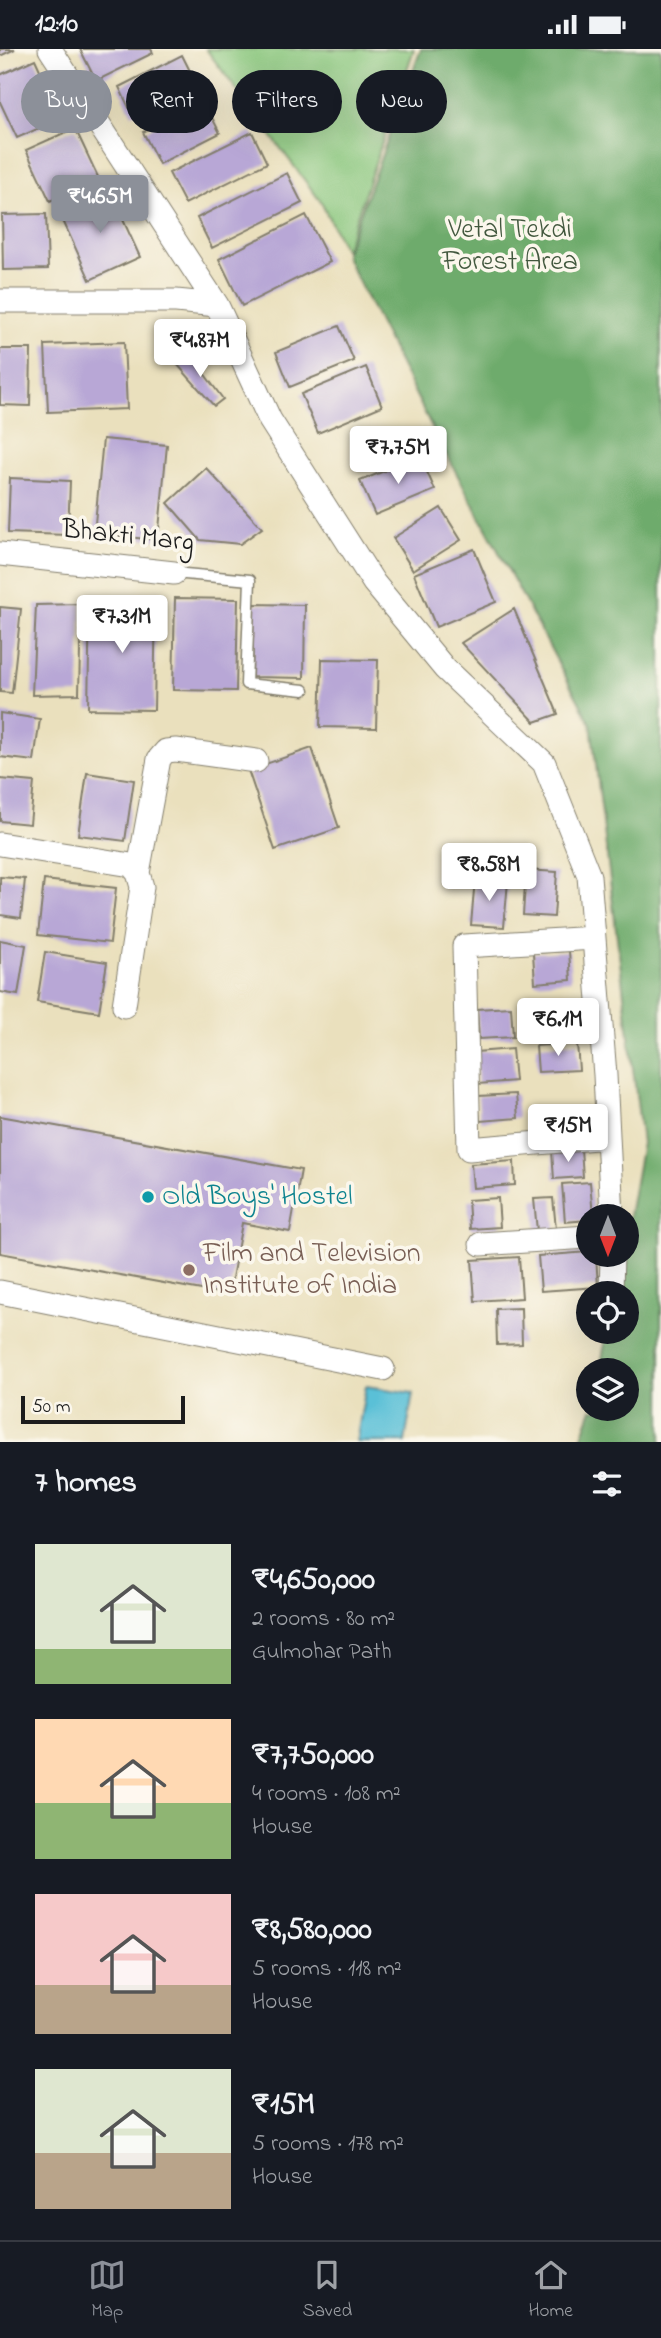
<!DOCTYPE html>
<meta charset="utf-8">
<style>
:root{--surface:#171b24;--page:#242831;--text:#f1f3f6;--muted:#9ea1a6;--line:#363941;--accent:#8c9099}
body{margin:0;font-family:"Indie Flower",sans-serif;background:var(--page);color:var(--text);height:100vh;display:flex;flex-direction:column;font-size:26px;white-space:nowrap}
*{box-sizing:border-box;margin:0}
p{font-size:23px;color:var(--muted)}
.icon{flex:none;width:38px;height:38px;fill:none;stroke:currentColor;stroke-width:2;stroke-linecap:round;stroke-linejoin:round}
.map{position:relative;height:1393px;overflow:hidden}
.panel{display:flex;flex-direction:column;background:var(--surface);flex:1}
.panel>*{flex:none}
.guide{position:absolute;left:21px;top:21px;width:620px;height:63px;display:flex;gap:14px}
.needle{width:46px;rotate:180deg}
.controls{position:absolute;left:576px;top:1155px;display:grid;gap:14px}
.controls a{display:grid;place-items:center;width:63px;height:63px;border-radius:50%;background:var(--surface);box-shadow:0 7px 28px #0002;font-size:35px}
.scale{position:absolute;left:21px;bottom:18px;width:164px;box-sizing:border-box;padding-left:7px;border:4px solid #1c1c1c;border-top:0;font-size:19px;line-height:24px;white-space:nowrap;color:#1c1c1c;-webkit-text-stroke:5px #fbf7ec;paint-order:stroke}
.price{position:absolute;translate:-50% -60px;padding:0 16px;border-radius:7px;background:#fff;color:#222;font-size:23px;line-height:46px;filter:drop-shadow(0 2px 4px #0008)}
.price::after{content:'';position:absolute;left:50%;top:42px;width:21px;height:16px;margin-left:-10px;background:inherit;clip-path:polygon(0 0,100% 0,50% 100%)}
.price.active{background:var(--accent);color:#fff}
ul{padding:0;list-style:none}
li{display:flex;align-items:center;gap:21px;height:175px;padding:0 35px}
li span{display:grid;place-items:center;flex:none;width:196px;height:140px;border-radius:0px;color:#555}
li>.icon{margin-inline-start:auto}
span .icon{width:84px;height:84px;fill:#fffc;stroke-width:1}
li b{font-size:30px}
h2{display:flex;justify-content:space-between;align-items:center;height:84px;padding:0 35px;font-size:30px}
.pill{padding:0 24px;border-radius:32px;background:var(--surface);box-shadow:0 7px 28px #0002;font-size:24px;line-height:63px}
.pill.active{background:var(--accent);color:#fff}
.status{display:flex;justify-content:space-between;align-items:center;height:49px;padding:0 35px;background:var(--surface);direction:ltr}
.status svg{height:19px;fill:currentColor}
.menu{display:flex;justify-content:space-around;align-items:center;height:98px;border-top:2px solid var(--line);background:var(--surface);font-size:19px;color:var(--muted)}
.menu a{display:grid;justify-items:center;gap:4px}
.menu .active{color:var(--accent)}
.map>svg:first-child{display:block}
</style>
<div class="status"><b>12:10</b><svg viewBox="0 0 49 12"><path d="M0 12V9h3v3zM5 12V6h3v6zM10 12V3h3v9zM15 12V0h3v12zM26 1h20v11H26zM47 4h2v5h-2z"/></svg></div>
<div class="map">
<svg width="661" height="1393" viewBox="0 0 661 1393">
<rect width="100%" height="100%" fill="#fbf7ec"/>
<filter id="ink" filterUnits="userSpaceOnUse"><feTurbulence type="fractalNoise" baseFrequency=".0143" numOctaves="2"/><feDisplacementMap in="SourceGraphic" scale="14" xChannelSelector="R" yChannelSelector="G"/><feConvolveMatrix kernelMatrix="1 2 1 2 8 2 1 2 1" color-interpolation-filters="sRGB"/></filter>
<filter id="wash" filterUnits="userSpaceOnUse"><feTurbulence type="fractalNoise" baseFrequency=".00686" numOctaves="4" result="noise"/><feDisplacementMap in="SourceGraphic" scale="28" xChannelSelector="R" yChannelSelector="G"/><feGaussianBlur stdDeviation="1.57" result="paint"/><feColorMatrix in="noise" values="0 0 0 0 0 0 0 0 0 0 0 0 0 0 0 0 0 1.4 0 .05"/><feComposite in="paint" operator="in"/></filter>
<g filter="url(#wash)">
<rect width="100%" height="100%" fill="#eae0bd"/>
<path fill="#89c67d" stroke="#52714c" stroke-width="2" d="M206 0H414L345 202 321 153Z"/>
<path fill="#6eab6c" stroke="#456444" stroke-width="2" d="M421 0H661V1393H580L592 1360H626V1321H600L607 1283H626V1244H614L621 1206H626L627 1178 642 1094 591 675 436 386 345 206Z"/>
<path fill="#5ac0d7" stroke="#3b6e7a" stroke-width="2" d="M366 1337 413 1344 405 1393H356Z"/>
<g id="blocks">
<path fill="#b8a7d6" d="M0 0H15L0 7Z
M80 0H151L153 4 96 32Z
M182 6 196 34 132 65 119 38Z
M35 10 62 69 17 89 0 53V26Z
M204 53 220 84 159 115 143 83Z
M75 79 99 130 50 152 26 101Z
M252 83 267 114 185 155 169 124Z
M287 124 302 154 212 199 197 169Z
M110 142 140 208 90 231 60 165Z
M46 165 48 220 3 221 2 166Z
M306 166 330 213 242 257 219 210Z
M339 277 354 312 290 338 276 303Z
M124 293 127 360 48 363 45 296Z
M0 300H31L30 357 0 356Z
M189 304 223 350 214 357 177 315Z
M366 318 382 357 318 384 301 345Z
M103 390 167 396 158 491 94 485Z
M420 407 435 441 375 466 360 432Z
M206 419 262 479 240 495 200 491 168 454Z
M10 429 70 432 68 486 8 484Z
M441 459 461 491 413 521 393 489Z
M474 500 496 553 436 578 414 525Z
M175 549 238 550 236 642 173 641Z
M90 550 156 551 154 661 88 660Z
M81 555 79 645 32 646 36 556Z
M254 555 305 556 304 629 252 628Z
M0 558 21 560 12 644 0 643Z
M514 560 558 665 535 673 461 594Z
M322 610 378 611 376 679 320 678Z
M0 664 40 670 34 712 0 708Z
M312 699 339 779 275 801 248 721Z
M87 724 134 731 125 792 78 786Z
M0 730 34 733 30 775 0 772Z
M526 821 557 823 554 868 523 866Z
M0 828 25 830 21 869 0 866Z
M475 829 508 832 504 878 471 876Z
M44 831 116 839 110 894 38 886Z
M0 891 26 896 18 946 0 943Z
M569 902 571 931 535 934 533 904Z
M45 903 107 913 99 963 37 953Z
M511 958 513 988 479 990 477 960Z
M577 994 579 1021 538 1023 536 997Z
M512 1000 515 1032 478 1035 476 1003Z
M516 1045 518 1069 480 1072 478 1047Z
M0 1067 301 1121 290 1183 242 1174 229 1246 0 1204Z
M581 1100 583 1128 554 1130 552 1102Z
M514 1112 515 1136 473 1139 471 1115Z
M590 1133 593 1167H588V1171L565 1173 562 1135Z
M498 1149 500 1178 470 1180 468 1151Z
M553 1149 556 1180 537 1182 534 1150Z
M588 1203V1206H596L598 1238 541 1242 538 1207Z
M519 1208 522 1249 475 1252 472 1211Z
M521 1259 522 1295 497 1296 496 1260Z"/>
</g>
</g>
<g filter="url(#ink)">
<use href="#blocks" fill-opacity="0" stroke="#837e6c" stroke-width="2"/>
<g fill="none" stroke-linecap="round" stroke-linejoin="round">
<g stroke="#837e6c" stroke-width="13">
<path id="service" d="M174 524 250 531 246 635 304 641"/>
</g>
<g stroke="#837e6c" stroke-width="25">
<path id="minor" d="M50 0 217 256 270 371 374 534 445 620 544 714 589 827 605 1026 612 1167
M0 252H176L217 256
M0 505 174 524
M0 795 131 816 138 824 142 838 124 957
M138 824 159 710 166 702 176 701 256 712
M594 889 464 897 469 1100 608 1088
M481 1195 588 1188
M0 1243 383 1320
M611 1244 612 1206"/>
</g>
<use href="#service" stroke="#fff" stroke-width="10"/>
<use href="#minor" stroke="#fff" stroke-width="23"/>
</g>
</g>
<circle fill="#0f9aa8" stroke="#fbf7ec" stroke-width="2.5" cx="148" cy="1148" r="7"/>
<circle fill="#8d6e63" stroke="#fbf7ec" stroke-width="2.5" cx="189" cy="1221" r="7"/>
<g text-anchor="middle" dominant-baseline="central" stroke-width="7" stroke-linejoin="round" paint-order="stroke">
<g font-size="28" fill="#42583e" stroke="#fbf7ec">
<text x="510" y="181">Vetal Tekdi<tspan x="510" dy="32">Forest Area</tspan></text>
</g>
<g font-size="28" fill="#1c1c1c" stroke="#fbf7ec">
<text transform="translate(128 488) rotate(6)">Bhakti Marg</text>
</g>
<g font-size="28" fill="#0d838f" stroke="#fbf7ec" text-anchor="start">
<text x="162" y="1148">Old Boys' Hostel</text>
</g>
<g font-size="28" fill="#785e54" stroke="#fbf7ec" text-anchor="start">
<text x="203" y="1205">Film and Television<tspan x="203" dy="32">Institute of India</tspan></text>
</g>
</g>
</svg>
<div class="controls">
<a><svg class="needle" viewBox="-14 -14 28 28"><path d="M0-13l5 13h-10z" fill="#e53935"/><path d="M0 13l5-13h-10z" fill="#9ea1a6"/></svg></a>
<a><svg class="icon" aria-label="locate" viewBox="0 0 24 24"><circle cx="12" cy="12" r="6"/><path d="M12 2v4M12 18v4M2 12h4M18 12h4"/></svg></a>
<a><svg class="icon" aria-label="layers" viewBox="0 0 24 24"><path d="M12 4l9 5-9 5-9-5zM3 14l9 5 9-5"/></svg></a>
</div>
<div class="scale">50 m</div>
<b class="price active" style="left:100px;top:186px">₹4.65M</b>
<b class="price" style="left:200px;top:330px">₹4.87M</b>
<b class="price" style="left:398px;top:437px">₹7.75M</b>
<b class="price" style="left:122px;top:606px">₹7.31M</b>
<b class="price" style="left:489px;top:854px">₹8.58M</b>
<b class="price" style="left:558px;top:1009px">₹6.1M</b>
<b class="price" style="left:568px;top:1115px">₹15M</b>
<div class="guide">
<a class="pill active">Buy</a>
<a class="pill">Rent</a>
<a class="pill">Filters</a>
<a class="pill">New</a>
</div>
</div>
<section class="panel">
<h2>7 homes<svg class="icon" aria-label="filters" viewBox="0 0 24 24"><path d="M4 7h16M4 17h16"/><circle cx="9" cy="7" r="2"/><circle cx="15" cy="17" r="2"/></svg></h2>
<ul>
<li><span style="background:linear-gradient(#dfe7d0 75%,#8fb573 0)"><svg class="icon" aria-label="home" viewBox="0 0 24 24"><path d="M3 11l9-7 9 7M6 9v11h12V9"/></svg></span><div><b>₹4,650,000</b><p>2 rooms · 80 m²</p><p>Gulmohar Path</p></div></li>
<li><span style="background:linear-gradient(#ffd9b3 60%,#8fb573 0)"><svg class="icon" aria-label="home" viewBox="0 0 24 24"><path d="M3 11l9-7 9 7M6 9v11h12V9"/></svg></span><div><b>₹7,750,000</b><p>4 rooms · 108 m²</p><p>House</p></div></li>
<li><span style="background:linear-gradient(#f6c9c9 65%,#b9a48a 0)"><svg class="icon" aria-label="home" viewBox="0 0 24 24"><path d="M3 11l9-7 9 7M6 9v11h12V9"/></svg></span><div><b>₹8,580,000</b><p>5 rooms · 118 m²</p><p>House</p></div></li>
<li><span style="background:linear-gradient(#dfe7d0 60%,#b9a48a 0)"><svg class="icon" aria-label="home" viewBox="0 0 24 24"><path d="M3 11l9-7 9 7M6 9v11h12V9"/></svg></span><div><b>₹15M</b><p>5 rooms · 178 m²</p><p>House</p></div></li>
</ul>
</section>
<nav class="menu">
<a class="active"><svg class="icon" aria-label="map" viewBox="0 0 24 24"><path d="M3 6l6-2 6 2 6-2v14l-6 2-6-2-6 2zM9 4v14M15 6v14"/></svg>Map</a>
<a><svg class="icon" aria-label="saved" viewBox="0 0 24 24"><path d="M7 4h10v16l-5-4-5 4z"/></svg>Saved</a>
<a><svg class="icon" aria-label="home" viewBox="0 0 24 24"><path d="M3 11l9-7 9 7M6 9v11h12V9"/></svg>Home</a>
</nav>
